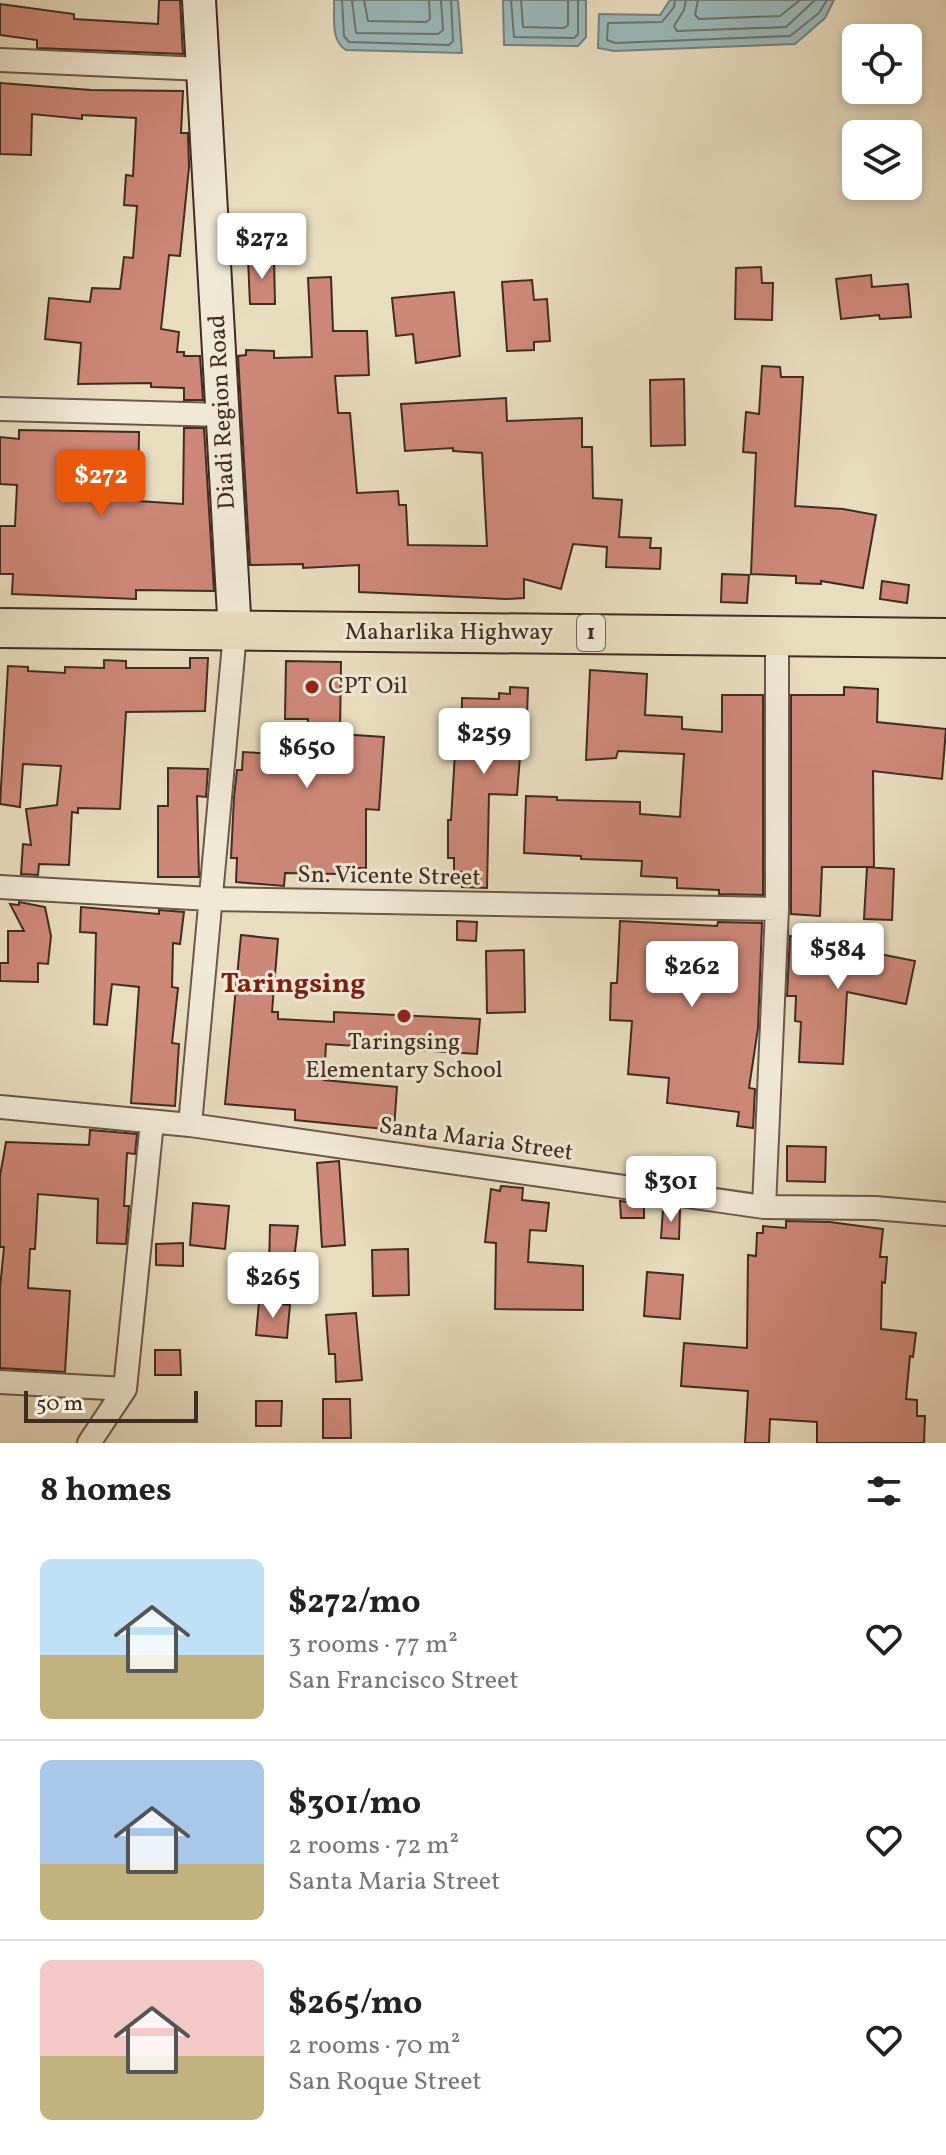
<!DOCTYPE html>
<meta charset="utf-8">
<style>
:root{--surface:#fff;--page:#f6f6f6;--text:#222;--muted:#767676;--line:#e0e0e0;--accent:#ea580c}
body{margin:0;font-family:Vollkorn,serif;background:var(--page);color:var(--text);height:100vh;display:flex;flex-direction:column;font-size:30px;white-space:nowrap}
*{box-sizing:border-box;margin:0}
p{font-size:26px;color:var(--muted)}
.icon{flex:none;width:44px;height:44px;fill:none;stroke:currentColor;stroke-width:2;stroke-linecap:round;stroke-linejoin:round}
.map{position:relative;height:1443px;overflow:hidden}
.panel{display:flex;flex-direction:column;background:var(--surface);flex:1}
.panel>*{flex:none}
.controls{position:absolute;left:842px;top:24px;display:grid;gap:16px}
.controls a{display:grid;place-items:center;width:80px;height:80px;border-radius:12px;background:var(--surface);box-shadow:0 4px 12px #0003;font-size:40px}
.scale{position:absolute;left:24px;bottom:20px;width:174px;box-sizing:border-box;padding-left:8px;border:4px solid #402c20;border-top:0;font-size:22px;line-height:28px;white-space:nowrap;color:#402c20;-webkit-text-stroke:6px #f1e9d6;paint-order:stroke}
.price{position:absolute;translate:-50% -68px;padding:0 18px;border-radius:8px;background:#fff;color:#222;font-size:26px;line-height:52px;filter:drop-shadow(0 2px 4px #0008)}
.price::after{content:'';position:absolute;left:50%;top:48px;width:24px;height:18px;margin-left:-12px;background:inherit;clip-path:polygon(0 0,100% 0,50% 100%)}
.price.current{background:var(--accent);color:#fff}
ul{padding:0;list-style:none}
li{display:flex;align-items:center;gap:24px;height:200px;padding:0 40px}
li+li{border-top:2px solid var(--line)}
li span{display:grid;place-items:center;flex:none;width:224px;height:160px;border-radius:12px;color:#555}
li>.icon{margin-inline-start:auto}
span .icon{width:96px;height:96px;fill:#fffc;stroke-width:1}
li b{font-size:34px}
h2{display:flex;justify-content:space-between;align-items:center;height:96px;padding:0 40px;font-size:34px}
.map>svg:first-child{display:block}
</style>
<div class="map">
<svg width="946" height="1443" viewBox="0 0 946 1443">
<rect width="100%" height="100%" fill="#e9ddc0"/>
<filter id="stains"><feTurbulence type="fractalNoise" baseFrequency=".0025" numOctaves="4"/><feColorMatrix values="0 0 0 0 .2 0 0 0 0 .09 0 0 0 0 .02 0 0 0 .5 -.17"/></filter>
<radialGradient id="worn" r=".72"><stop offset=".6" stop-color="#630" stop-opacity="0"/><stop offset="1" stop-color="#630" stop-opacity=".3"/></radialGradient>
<path fill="#9bbabc" stroke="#77817e" stroke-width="2" d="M334 0H458L462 53 346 50C330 41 335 16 334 0Z
M503 0H586V37L578 46 504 45Z
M670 0H834L825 18 795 44 614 51 598 48 599 14 660 15Z"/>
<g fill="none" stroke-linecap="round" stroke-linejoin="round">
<path stroke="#6e736e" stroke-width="2" d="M342 0 344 36 349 42 449 45 453 41 451 0
M352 0 356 33 438 34 443 30 441 0
M364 0 368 21 426 22 430 19 429 0
M511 0 514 37 574 38 578 34V0
M521 0 523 27 564 28 568 25V0
M675 0 674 7 662 22 608 23 607 40 615 43 790 36 819 13 827 0
M686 0 684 10 674 26 677 31 786 27 815 0
M698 0 695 15 699 19 780 16 800 0"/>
</g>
<path fill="#ce887a" stroke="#402c20" stroke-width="2" d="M159 0H180L183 54 37 48V40L0 35V4L74 14V19L158 24Z
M0 83 91 90 183 91 181 133H188L189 167 180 256 169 255 161 329 179 332 177 352H184V356H200L203 400H184V388L151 387V383L78 384 81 343 45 339 49 298 90 302 92 288 120 289 124 257 133 258 137 206 124 205 126 175 133 176 136 118 82 115V119L32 114 31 155 0 154Z
M274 258 275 304H250L248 259Z
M761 267 762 283H773L772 320 735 319 736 268Z
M871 275 872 287 908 284 911 317 880 319 879 315 841 319 836 279Z
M331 277 333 331H367L369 375 335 376 338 413H350L357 493 398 491 399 505H406L408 545 487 546 482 453 453 451V448L405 451 401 404 506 398 507 421 582 418V447H592L593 498 622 500 619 537 651 538 650 548H661L660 569 606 567 607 547 573 544 561 589 524 579V598L506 599 359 592V565L303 568V564L250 565 238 356 246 355V350L274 351V358L312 357 308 278Z
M532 280 534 300 547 299 550 341 534 342V350L507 351 502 282Z
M454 292 460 356 416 363 413 334 396 336 392 298Z
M762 366 780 367 781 377H803L795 506 843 509 876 515 863 588 821 581V584L796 583V576L751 574 756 453 743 452 746 412 759 414Z
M684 379 685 445 651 446 650 380Z
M184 428H204L214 591 136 590V599L12 594 13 574H0V526H15L17 485 0 484V437L19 439V430L139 432 138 501 183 504Z
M722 574 749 575 747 603 721 602Z
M882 581 909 585 907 603 880 599Z
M190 658H208L205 711 126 712 120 809 78 808V813L72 812 69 865 39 864 38 875 21 874 23 844 31 845 26 809 57 805 61 766 23 764 20 807 0 804 8 666 28 667V671L65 673V667L104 668V660L126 661V668H190Z
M286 661 341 662 340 734 384 737 379 810 366 809V868H339V874L285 873 284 886 236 882 237 858H231L234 797 237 770H242L243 752 305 756 308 719H285Z
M590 670 647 674 645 715 682 717V729L722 732V695H763V895L719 894V890L677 888V878L641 876 642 861 581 859V856L524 853 526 796 557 797V800L640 802V814L680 817 684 754 618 751 616 758 586 760Z
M510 687 528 688 526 743H521L517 795 489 794 487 888 462 887V872H454V858H448V820H451L455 753 461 754 462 698 499 699V693L510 694Z
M844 687 878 689 877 722 946 729 942 779 873 771 874 867H822L820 916 791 914V695H844Z
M168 768 208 769 206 797 197 796 199 877H158V806H168Z
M867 867 894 869 892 920 864 919Z
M19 902 45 907 51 936 48 964 38 963V982L0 981V963H8V931H24L10 904 19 905Z
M81 907 159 914V910L184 912 180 944 173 943 172 987 178 988 172 1043 179 1044 175 1106 131 1103 139 987 112 984 107 1025 94 1024 96 933 80 932Z
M457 921 477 922 476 941 457 940Z
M620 921 717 926 718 922 762 923 758 1028 749 1088 755 1089 753 1128 737 1126 739 1112 667 1103 669 1078 628 1074 632 1021 610 1020 611 983H617Z
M241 935 278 939 272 1012H278V1019L334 1022V1012L480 1019 477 1054 326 1044 324 1080 397 1087 394 1130 295 1120V1110L225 1104Z
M790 936 915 961 906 1004 847 992 843 1064 799 1062 801 1022 795 1021 796 996H787Z
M524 950 525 1012 487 1013 486 951Z
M90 1130 137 1134 135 1154 127 1153 124 1206H129L126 1244 97 1243 98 1199 38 1194 35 1249H30L28 1288 70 1291 65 1372 0 1368V1288L4 1247H0V1176L6 1142 89 1145Z
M787 1146 826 1147 825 1182 787 1181Z
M339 1161 345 1245 322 1247 317 1163Z
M501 1186 523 1188 522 1200 549 1203 546 1231 530 1230 528 1262 583 1266V1310L495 1309 496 1243 485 1242 491 1189 500 1191Z
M620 1201 644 1204V1218H621Z
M193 1203 229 1206 225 1249 190 1245Z
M663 1209 680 1210 679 1239 661 1238Z
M786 1221 830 1222 883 1229 880 1257H887L885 1283 882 1282 881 1329 916 1333 913 1357 910 1356 906 1399 917 1400V1416H925L924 1443H817V1422L770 1419 769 1443H745L748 1391 681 1386 684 1343 747 1348 748 1255 756 1256 757 1233H763V1226L786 1228Z
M270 1225 298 1226 293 1268H269Z
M183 1243V1266L156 1265V1244Z
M408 1249 409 1295 373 1296 372 1250Z
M647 1272 683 1275 680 1319 644 1316Z
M259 1302 290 1305 287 1338 256 1335Z
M356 1313 362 1380 336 1382 335 1354H329L326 1315Z
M155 1350H180L181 1375H155Z
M323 1399H350L351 1438H323Z
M256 1401H282L281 1426H256Z"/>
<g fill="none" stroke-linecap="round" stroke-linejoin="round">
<g stroke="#6a5848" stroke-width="26">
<path id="minor" d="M0 60 203 69
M0 409 224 415
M0 887 210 899 777 909
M0 1107 190 1125 764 1207 875 1208 946 1214
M190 1125 235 633
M764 1207 777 909V635
M0 1382 125 1389
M89 1443 125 1389 152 1122"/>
</g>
<g stroke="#402c20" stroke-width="36">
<path id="secondary" d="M199 0 235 633"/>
</g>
<g stroke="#402c20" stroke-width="42">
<path id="trunk" d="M0 628 946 638"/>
</g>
<use href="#minor" stroke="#f1e9d6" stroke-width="22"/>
<use href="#secondary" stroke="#f1e9d6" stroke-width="32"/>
<use href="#trunk" stroke="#e9ddc0" stroke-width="38"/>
</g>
<g fill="#8f2418" stroke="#f1e9d6" stroke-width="3">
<circle cx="312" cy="687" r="8"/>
<circle cx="404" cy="1016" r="8"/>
</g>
<g text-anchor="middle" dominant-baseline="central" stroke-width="6" stroke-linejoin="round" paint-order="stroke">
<rect fill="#f1e9d6" stroke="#756557" stroke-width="2" x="577" y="615" width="28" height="36" rx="6"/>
<g font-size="22" font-weight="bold" fill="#402c20">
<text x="591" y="633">1</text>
</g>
<g font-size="24" fill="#402c20" stroke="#f1e9d6">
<text transform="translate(223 412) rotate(-93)">Diadi Region Road</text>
<text x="449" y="633">Maharlika Highway</text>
<text transform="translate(389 877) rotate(1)">Sn. Vicente Street</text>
<text transform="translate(476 1140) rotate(8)">Santa Maria Street</text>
</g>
<g font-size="24" fill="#402c20" stroke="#f1e9d6" text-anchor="start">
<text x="328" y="687">CPT Oil</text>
<text x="404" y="1043" text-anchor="middle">Taringsing<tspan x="404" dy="28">Elementary School</tspan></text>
</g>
<g font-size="28" font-weight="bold" fill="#7a1f14" stroke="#f1e9d6">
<text x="293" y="984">Taringsing</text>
</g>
</g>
<rect width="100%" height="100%" filter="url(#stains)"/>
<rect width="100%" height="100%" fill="url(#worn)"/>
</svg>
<div class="controls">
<a><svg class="icon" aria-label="locate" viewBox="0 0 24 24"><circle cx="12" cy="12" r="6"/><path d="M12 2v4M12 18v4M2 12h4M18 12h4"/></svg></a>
<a><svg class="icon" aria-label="layers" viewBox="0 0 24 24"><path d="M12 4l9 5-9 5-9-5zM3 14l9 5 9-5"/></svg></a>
</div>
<div class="scale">50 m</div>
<b class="price" style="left:262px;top:281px">$272</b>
<b class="price current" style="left:101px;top:518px">$272</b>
<b class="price" style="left:484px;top:776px">$259</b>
<b class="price" style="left:307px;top:790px">$650</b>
<b class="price" style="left:838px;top:991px">$584</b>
<b class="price" style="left:692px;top:1009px">$262</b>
<b class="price" style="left:671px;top:1224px">$301</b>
<b class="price" style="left:273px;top:1320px">$265</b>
</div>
<section class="panel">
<h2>8 homes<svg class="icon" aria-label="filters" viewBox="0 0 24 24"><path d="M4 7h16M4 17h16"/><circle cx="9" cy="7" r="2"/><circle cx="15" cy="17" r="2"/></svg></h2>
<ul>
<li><span style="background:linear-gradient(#bfe0f5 60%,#c2b280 0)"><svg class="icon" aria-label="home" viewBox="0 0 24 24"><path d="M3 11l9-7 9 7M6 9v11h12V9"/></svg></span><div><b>$272/mo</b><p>3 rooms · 77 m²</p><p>San Francisco Street</p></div><svg class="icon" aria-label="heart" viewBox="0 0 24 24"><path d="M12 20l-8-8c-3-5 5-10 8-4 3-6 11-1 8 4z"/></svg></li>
<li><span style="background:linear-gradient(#a9c7e8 65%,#c2b280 0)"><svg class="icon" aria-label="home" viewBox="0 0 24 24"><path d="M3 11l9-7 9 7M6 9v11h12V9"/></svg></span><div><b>$301/mo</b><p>2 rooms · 72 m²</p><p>Santa Maria Street</p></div><svg class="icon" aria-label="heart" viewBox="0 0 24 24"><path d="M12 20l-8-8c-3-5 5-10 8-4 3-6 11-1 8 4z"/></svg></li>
<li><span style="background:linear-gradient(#f6c9c9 60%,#c2b280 0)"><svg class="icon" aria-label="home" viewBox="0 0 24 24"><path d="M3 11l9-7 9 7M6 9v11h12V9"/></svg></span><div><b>$265/mo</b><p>2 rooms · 70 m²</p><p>San Roque Street</p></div><svg class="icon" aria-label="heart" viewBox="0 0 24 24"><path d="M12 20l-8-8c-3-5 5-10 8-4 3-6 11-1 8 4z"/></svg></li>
</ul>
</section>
